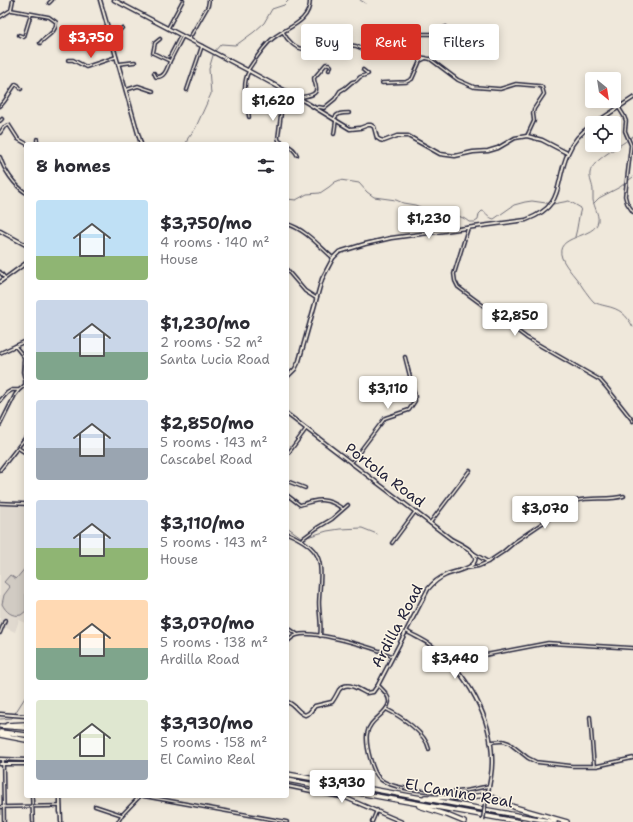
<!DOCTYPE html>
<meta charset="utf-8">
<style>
:root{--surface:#fff;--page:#f2f2f3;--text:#2b2b33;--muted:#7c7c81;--accent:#d93025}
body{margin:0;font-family:"Shantell Sans",sans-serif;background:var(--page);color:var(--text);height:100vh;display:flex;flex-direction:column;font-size:15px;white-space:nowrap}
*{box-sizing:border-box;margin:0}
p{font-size:13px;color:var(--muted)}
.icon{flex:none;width:22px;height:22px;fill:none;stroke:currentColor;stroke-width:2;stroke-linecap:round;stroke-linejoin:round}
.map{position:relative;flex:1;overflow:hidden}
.details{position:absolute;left:24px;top:142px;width:265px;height:656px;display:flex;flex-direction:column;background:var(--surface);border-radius:4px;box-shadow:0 2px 10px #0003}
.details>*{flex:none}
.banner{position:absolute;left:301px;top:24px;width:272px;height:36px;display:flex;gap:8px}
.needle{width:26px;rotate:150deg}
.buttons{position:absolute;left:585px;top:72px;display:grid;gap:8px}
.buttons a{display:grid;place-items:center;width:36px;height:36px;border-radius:4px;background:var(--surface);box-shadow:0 2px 10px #0003;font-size:20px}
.price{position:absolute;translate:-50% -34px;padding:0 9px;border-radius:4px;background:#fff;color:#222;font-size:13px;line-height:26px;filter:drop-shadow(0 1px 2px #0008)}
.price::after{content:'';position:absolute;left:50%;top:24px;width:12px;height:9px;margin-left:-6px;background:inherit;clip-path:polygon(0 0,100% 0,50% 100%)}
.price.current{background:var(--accent);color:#fff}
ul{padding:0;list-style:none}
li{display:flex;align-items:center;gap:12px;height:100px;padding:0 12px}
li span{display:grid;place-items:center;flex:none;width:112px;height:80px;border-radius:4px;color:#555}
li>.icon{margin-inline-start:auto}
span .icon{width:48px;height:48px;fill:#fffc;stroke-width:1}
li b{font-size:17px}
h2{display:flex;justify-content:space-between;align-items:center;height:48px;padding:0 12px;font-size:17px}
.chip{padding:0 14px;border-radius:4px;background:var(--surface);box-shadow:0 2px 10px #0003;font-size:14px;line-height:36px}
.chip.current{background:var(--accent);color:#fff}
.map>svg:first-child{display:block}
</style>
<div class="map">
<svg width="633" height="822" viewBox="0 0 633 822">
<rect width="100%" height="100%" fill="#efe8db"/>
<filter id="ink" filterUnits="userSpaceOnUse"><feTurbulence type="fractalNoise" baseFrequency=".025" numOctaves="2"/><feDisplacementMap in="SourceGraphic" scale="8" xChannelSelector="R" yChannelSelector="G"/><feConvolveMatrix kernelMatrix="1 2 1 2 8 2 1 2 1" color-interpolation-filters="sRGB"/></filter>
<g filter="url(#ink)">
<path fill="#e0d9cf" d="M0 504 26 506V623L19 620 15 632 4 627 0 638Z"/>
<path fill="#d1cbc3" stroke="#7a767f" d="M26 567V611L21 615C12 617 6 612 2 604L4 595 10 587 4 582 10 575 16 579Z"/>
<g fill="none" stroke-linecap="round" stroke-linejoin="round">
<path stroke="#716f79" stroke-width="1" d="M360 0 365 3
M633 136C623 145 591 160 590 173 589 179 593 185 593 191 593 194 593 197 593 200 594 207 599 214 598 221 596 239 553 234 562 258 567 269 577 278 583 288 586 292 590 298 594 302 597 304 602 305 606 306 620 309 626 314 633 327
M186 144 188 138 195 129 211 94 209 69 214 52 221 44 235 45 239 43 254 32 264 23 272 9 284 5 289 0
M287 199 296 200 307 194 320 193 329 187 335 182 340 180 347 181 359 183 367 192 374 197 396 200 403 203 415 205 430 211 436 217 440 218 443 214C453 215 461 215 469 222H475L478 220 479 214 482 211C487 212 488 218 494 219L514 205 525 202 532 201 553 204 569 201 581 208C578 218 578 227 575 237
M594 203 599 198 620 187 633 177
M287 527 301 537H307L327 531 340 529 362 528 377 534
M0 719 12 718 26 696"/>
<g stroke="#22223b" stroke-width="4.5">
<path id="street" d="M49 3 52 0
M11 10 49 17 56 22C57 32 46 36 40 43
M0 17 11 10 13 0
M168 28 183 0
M283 32C287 40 296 50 306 49 310 48 315 45 318 43L329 47H335L340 44 356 46 370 52 374 51 387 44H391L411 55 430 59 458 80 474 87 500 89 516 84 539 86 542 87 544 94 534 109 533 113 534 121 527 136
M19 35 24 37 31 14
M111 39 122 28
M160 39 155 43 153 53 170 61 183 36
M189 39 208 6 209 0
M113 43 116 42 119 36
M411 55 412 36 417 34H431L446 27
M170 56 181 35
M68 60H73L86 67 116 57
M118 64 135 62
M248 70C255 60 262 48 271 40 285 27 310 24 310 0
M154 73 156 77C165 78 167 68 170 61
M382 83 406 82 412 79 420 61 426 58
M126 90 138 86 153 91
M187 90 202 46
M284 90 278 138 279 141 285 144
M298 98C304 96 318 96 316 88 316 84 314 82 314 78L326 64H329L331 66 329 70
M0 106C7 100 10 91 16 84L18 85 21 89
M317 108 319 107 324 108 335 99 340 91 345 88 352 82 356 81 360 77 368 74 363 70
M619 108 624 116 626 121 625 131 631 145 625 196 627 203 633 212
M249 117C247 102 241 85 249 71
M334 119C337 113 342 113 349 113
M0 121 2 119
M0 133 4 127 9 125 18 139 27 144
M334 134 336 120
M37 139V144
M287 145C292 148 295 150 297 155
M0 157C4 170 14 185 26 193
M287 224C305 229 319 246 333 258
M468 228 454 274 455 281 458 287 527 338 600 380 607 388 633 421
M287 270 305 291 316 298
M0 272 5 278
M0 353 26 341
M0 401 7 393 12 390H19L25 385V380L23 372 24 357 15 346
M0 425 15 395 19 390
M18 448 26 453
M287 455 306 429
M351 463 385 418 409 410 415 401V396L405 357
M0 470 26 437
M287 481 305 488
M287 495 300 505C317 499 327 497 343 509
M0 503 26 504
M430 523 470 470
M287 533C327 550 321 564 319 602 319 614 322 625 320 636
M302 539 317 528 332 519 348 505
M392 543 415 512
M473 553 488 562
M468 568 479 566 488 562 503 552 516 541 575 501C592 496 608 501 624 496
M287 627 297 634
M0 633 5 620
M287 642C290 639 293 636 297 635 315 630 375 648 392 656
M450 663 454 661 548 643 633 648
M378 685C383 690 389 695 389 702 387 715 369 719 367 734 366 743 368 751 370 758 372 765 374 773 379 778 390 790 439 793 456 792 467 791 478 788 489 786
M386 709C400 716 426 733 429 749
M590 717 594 766
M490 742 503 741 509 743 528 758 536 762 572 766H597L633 758
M3 760 4 822
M32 796 33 822
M137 796H138
M143 796 287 822
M95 806 122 815
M0 807 59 806
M118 822 122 815 140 796
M372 822 377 810"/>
</g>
<g stroke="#22223b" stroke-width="5">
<path id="secondary" d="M100 0 141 144
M114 0 249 71 304 101 350 129 360 128 368 125H371L374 127 377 138 380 140 384 141 397 136H408L440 154 455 156 473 152 488 151 498 148 515 138 527 136 542 140 567 153
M595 123 633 98
M0 231 26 245
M0 282 26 263
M287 377 295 369 299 361 322 279 333 258 339 252 365 244 391 238 526 220C566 205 554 184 568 153 573 141 581 132 592 125
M287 414 451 539C458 543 468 547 473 553 484 568 453 571 446 575 439 578 433 583 428 589L378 685 373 692 366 693C358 689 347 680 339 690 337 694 335 698 332 702L315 706 309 713 305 715C297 712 295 704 287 702
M406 631C414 636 424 640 432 646 467 672 493 719 492 763 492 777 488 791 485 805
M0 714 26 716
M0 759 26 760
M0 764H26
M287 786 346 798 402 822
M60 797 61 822
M60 812V796"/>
</g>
<g stroke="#22223b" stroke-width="6">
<path id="highway" d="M7 725 26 724
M0 726 26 728
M0 732 26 735
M0 735 26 740
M287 774 555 822
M287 780 520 822
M425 797 458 798 487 795 514 807 567 822
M419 806 447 815 464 822"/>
</g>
<use href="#street" stroke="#fcf5e5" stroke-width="1.5"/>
<use href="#secondary" stroke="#fcf5e5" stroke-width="2"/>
<use href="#highway" stroke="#fcf5e5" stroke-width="3.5"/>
<g stroke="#22223b" stroke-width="5" stroke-linecap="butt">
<path id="secondary-bridge" d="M483 820 485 805"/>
</g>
<use href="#secondary-bridge" stroke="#fcf5e5" stroke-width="2"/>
</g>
</g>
<g text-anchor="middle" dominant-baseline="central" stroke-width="3" stroke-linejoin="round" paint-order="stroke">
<g font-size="15" fill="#22223b" stroke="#fcf5e5">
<text transform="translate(385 475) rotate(37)">Portola Road</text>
<text transform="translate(397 626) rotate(-62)">Ardilla Road</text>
<text transform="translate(459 793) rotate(10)">El Camino Real</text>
</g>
</g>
</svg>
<div class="buttons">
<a><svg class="needle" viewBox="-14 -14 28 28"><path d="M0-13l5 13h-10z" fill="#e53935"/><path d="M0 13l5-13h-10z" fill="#7c7c81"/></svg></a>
<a><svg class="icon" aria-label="locate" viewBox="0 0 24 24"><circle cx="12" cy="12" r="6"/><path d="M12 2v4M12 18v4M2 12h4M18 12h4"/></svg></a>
</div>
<b class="price current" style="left:91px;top:59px">$3,750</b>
<b class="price" style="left:273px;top:122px">$1,620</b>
<b class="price" style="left:429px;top:240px">$1,230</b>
<b class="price" style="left:515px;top:337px">$2,850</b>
<b class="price" style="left:388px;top:410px">$3,110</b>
<b class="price" style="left:545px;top:530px">$3,070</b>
<b class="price" style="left:455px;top:680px">$3,440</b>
<b class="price" style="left:342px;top:804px">$3,930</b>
<div class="banner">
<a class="chip">Buy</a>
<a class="chip current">Rent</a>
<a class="chip">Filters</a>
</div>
<section class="details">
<h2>8 homes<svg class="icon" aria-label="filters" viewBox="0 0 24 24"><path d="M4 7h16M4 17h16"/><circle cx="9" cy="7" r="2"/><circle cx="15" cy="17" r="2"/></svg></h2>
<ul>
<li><span style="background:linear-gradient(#bfe0f5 70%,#8fb573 0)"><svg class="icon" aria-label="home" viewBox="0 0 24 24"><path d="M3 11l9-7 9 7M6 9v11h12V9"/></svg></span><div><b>$3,750/mo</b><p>4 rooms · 140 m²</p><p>House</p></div></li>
<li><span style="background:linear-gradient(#c9d6e8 65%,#7fa58c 0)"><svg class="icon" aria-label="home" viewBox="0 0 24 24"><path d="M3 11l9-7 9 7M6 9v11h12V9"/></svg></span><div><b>$1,230/mo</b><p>2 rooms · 52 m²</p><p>Santa Lucia Road</p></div></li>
<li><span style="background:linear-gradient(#c9d6e8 60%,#9aa5b1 0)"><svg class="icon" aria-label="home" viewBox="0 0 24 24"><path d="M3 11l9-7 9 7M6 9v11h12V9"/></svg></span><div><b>$2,850/mo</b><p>5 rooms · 143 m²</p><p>Cascabel Road</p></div></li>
<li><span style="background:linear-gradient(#c9d6e8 60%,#8fb573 0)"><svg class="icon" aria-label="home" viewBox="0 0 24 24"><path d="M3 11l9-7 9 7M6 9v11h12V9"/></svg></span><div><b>$3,110/mo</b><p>5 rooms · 143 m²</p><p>House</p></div></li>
<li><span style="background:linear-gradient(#ffd9b3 60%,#7fa58c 0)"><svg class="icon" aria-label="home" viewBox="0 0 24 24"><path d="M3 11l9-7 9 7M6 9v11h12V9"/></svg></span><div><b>$3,070/mo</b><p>5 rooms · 138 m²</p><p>Ardilla Road</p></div></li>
<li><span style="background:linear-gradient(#dfe7d0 75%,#9aa5b1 0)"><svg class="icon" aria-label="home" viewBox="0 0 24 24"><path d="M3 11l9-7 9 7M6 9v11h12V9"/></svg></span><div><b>$3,930/mo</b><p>5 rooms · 158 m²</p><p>El Camino Real</p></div></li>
</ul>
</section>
</div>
